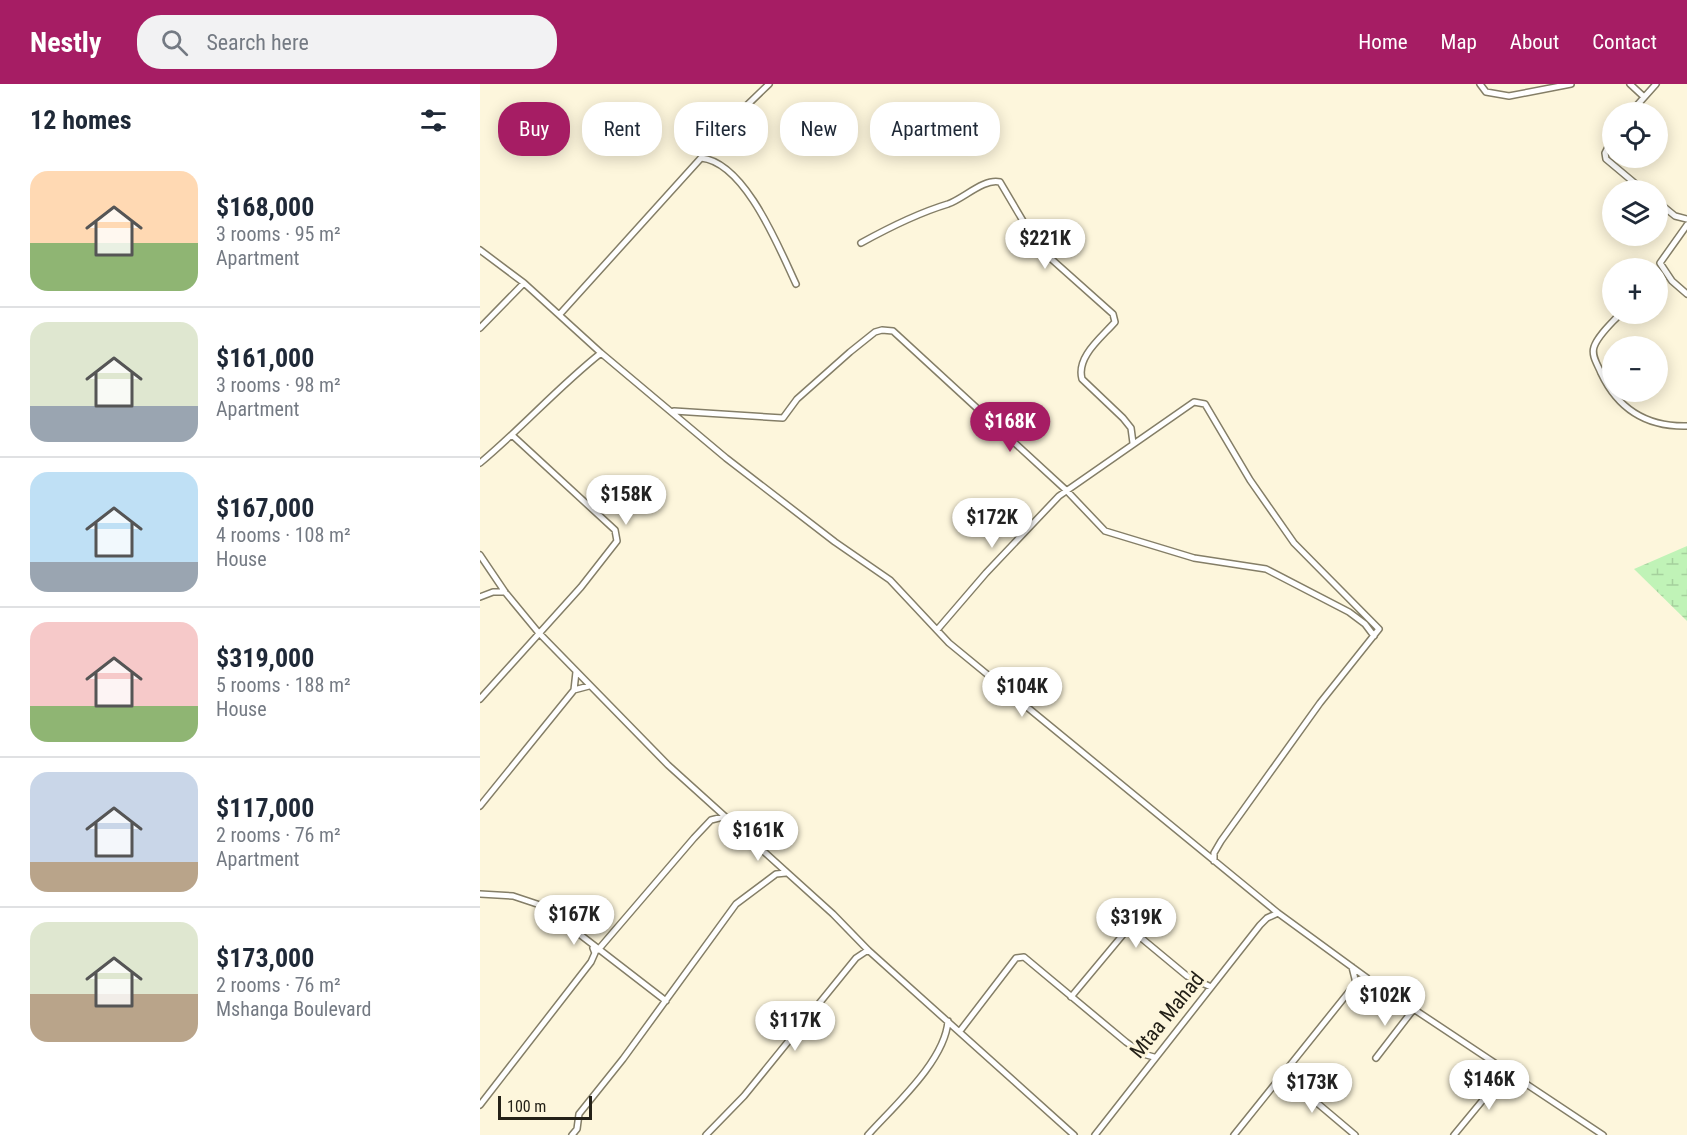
<!DOCTYPE html>
<meta charset="utf-8">
<style>
:root{--surface:#fff;--page:#f2f2f3;--text:#1f2937;--muted:#747a83;--line:#e0e1e3;--accent:#a61d64}
body{margin:0;font-family:"Roboto Condensed",sans-serif;background:var(--page);color:var(--text);height:100vh;display:flex;flex-direction:column;font-size:22px;white-space:nowrap}
*{box-sizing:border-box;margin:0}
p{font-size:20px;color:var(--muted)}
.icon{flex:none;width:33px;height:33px;fill:none;stroke:currentColor;stroke-width:2;stroke-linecap:round;stroke-linejoin:round}
.map{position:relative;flex:1;overflow:hidden}
.details{display:flex;flex-direction:column;background:var(--surface);width:480px}
.details>*{flex:none}
.top-card{position:absolute;left:18px;top:18px;width:570px;height:54px;display:flex;gap:12px}
.fabs{position:absolute;left:1122px;top:18px;display:grid;gap:12px}
.fabs a{display:grid;place-items:center;width:66px;height:66px;border-radius:50%;background:var(--surface);box-shadow:0 3px 15px #0003;font-size:30px}
.scale{position:absolute;left:18px;bottom:15px;width:94px;box-sizing:border-box;padding-left:6px;border:3px solid #242118;border-top:0;font-size:16px;line-height:21px;white-space:nowrap;color:#242118;-webkit-text-stroke:4px #fdf6dc;paint-order:stroke}
.price{position:absolute;translate:-50% -51px;padding:0 14px;border-radius:21px;background:#fff;color:#222;font-size:20px;line-height:39px;filter:drop-shadow(0 2px 3px #0008)}
.price::after{content:'';position:absolute;left:50%;top:36px;width:18px;height:14px;margin-left:-9px;background:inherit;clip-path:polygon(0 0,100% 0,50% 100%)}
.price.active{background:var(--accent);color:#fff}
ul{padding:0;list-style:none}
li{display:flex;align-items:center;gap:18px;height:150px;padding:0 30px}
li+li{border-top:2px solid var(--line)}
li span{display:grid;place-items:center;flex:none;width:168px;height:120px;border-radius:18px;color:#555}
li>.icon{margin-inline-start:auto}
span .icon{width:72px;height:72px;fill:#fffc;stroke-width:1}
li b{font-size:26px}
h2{display:flex;justify-content:space-between;align-items:center;height:72px;padding:0 30px;font-size:26px}
.tag{padding:0 21px;border-radius:24px;background:var(--surface);box-shadow:0 3px 15px #0003;font-size:21px;line-height:54px}
.tag.active{background:var(--accent);color:#fff}
header{display:flex;align-items:center;gap:36px;box-sizing:border-box;height:84px;padding:0 30px;background:var(--accent);color:#fff}
header strong{font-size:28px}
nav{display:flex;gap:33px;margin-inline-start:auto;font-size:21px}
.search{width:420px;height:54px;background:var(--page);display:flex;align-items:center;gap:15px;box-sizing:border-box;padding:0 21px;border-radius:24px;color:var(--muted);font-size:22px}
main{display:flex;flex:1;min-height:0}
.map>svg:first-child{display:block}
</style>
<header>
<strong>Nestly</strong>
<div class="search"><svg class="icon" aria-label="search" viewBox="0 0 24 24"><circle cx="10" cy="10" r="6"/><path d="M15 15l6 6"/></svg>Search here</div>
<nav><a>Home</a><a>Map</a><a>About</a><a>Contact</a></nav>
</header>
<main>
<section class="details">
<h2>12 homes<svg class="icon" aria-label="filters" viewBox="0 0 24 24"><path d="M4 7h16M4 17h16"/><circle cx="9" cy="7" r="2"/><circle cx="15" cy="17" r="2"/></svg></h2>
<ul>
<li><span style="background:linear-gradient(#ffd9b3 60%,#8fb573 0)"><svg class="icon" aria-label="home" viewBox="0 0 24 24"><path d="M3 11l9-7 9 7M6 9v11h12V9"/></svg></span><div><b>$168,000</b><p>3 rooms · 95 m²</p><p>Apartment</p></div></li>
<li><span style="background:linear-gradient(#dfe7d0 70%,#9aa5b1 0)"><svg class="icon" aria-label="home" viewBox="0 0 24 24"><path d="M3 11l9-7 9 7M6 9v11h12V9"/></svg></span><div><b>$161,000</b><p>3 rooms · 98 m²</p><p>Apartment</p></div></li>
<li><span style="background:linear-gradient(#bfe0f5 75%,#9aa5b1 0)"><svg class="icon" aria-label="home" viewBox="0 0 24 24"><path d="M3 11l9-7 9 7M6 9v11h12V9"/></svg></span><div><b>$167,000</b><p>4 rooms · 108 m²</p><p>House</p></div></li>
<li><span style="background:linear-gradient(#f6c9c9 70%,#8fb573 0)"><svg class="icon" aria-label="home" viewBox="0 0 24 24"><path d="M3 11l9-7 9 7M6 9v11h12V9"/></svg></span><div><b>$319,000</b><p>5 rooms · 188 m²</p><p>House</p></div></li>
<li><span style="background:linear-gradient(#c9d6e8 75%,#b9a48a 0)"><svg class="icon" aria-label="home" viewBox="0 0 24 24"><path d="M3 11l9-7 9 7M6 9v11h12V9"/></svg></span><div><b>$117,000</b><p>2 rooms · 76 m²</p><p>Apartment</p></div></li>
<li><span style="background:linear-gradient(#dfe7d0 60%,#b9a48a 0)"><svg class="icon" aria-label="home" viewBox="0 0 24 24"><path d="M3 11l9-7 9 7M6 9v11h12V9"/></svg></span><div><b>$173,000</b><p>2 rooms · 76 m²</p><p>Mshanga Boulevard</p></div></li>
</ul>
</section>
<div class="map">
<svg width="1207" height="1051" viewBox="0 0 1207 1051">
<defs>
<pattern id="wetland-marsh" width="20" height="14" patternUnits="userSpaceOnUse" patternTransform="scale(1.5)"><rect width="20" height="14" fill="#c0f3b7"/><path d="M1 5h8M5 5V1M11 12h8M15 12V8" fill="none" stroke="#a5d09d"/></pattern>
</defs>
<rect width="100%" height="100%" fill="#fdf6dc"/>
<path fill="url(#wetland-marsh)" d="M1207 462V537L1154 485Z"/>
<g fill="none" stroke-linecap="round" stroke-linejoin="round">
<g stroke="#847e67" stroke-width="8">
<path id="minor" d="M1000 0 1006 8 1029 12 1091 0
M1150 0 1163 12
M260 28 289 0
M1151 28 1176 0
M1132 55 1125 69 1126 75 1163 106
M1178 118 1195 132 1207 135
M1207 141 1180 179 1192 197 1207 210
M381 159C410 143 438 129 468 120 483 115 504 94 520 98L559 164 633 230 635 238C621 254 596 273 602 295L643 334 651 344 653 359
M0 166 44 199 121 269 246 374 355 458 410 496 469 559 798 829 887 894 1123 1051
M80 230 221 74C265 78 299 164 316 200
M1140 230C1132 239 1118 251 1114 263 1111 272 1118 281 1121 289 1138 325 1167 343 1207 342
M0 244 44 199
M194 327 303 334 317 315 370 268 395 248 402 246 413 247 587 407 625 447 714 474 786 485 869 528 885 540 894 552
M0 379C42 344 78 303 121 269
M0 471 25 508 58 548 188 681 353 830 388 866 594 1051
M0 513 13 508H25
M457 546 506 489 579 412 714 318 725 320 770 396 814 459 899 545 840 619 741 757 734 769V777
M94 606 96 588
M0 615 101 503 137 457 135 446 33 352
M0 722 94 606 109 602
M0 810 33 812 63 822 186 917
M118 866 214 754 231 736 243 733
M872 883 876 899
M591 913 646 847 654 848 707 892 731 903
M480 947 536 874 544 873 646 958 663 970 674 973
M896 974 933 926
M804 991 875 1051
M0 1021 111 878 115 869 113 864
M92 1051 97 1045 99 1030 143 975 256 820 296 790 306 789
M226 1051 264 1012 376 874 388 866
M388 1051C414 1022 465 977 468 937
M615 1051 780 841 787 834 798 829
M754 1051 876 899 887 894
M974 1051 1026 988"/>
</g>
<use href="#minor" stroke="#fff" stroke-width="5"/>
</g>
<g text-anchor="middle" dominant-baseline="central" stroke-width="6" stroke-linejoin="round" paint-order="stroke">
<g font-size="21" fill="#242118" stroke="#fdf6dc">
<text transform="translate(687 931) rotate(-51)">Mtaa Mahad</text>
</g>
</g>
</svg>
<div class="fabs">
<a><svg class="icon" aria-label="locate" viewBox="0 0 24 24"><circle cx="12" cy="12" r="6"/><path d="M12 2v4M12 18v4M2 12h4M18 12h4"/></svg></a>
<a><svg class="icon" aria-label="layers" viewBox="0 0 24 24"><path d="M12 4l9 5-9 5-9-5zM3 14l9 5 9-5"/></svg></a>
<a>+</a>
<a>−</a>
</div>
<div class="scale">100 m</div>
<b class="price" style="left:565px;top:186px">$221K</b>
<b class="price active" style="left:530px;top:369px">$168K</b>
<b class="price" style="left:146px;top:442px">$158K</b>
<b class="price" style="left:512px;top:465px">$172K</b>
<b class="price" style="left:542px;top:634px">$104K</b>
<b class="price" style="left:278px;top:778px">$161K</b>
<b class="price" style="left:94px;top:862px">$167K</b>
<b class="price" style="left:656px;top:865px">$319K</b>
<b class="price" style="left:905px;top:943px">$102K</b>
<b class="price" style="left:315px;top:968px">$117K</b>
<b class="price" style="left:1009px;top:1027px">$146K</b>
<b class="price" style="left:832px;top:1030px">$173K</b>
<div class="top-card">
<a class="tag active">Buy</a>
<a class="tag">Rent</a>
<a class="tag">Filters</a>
<a class="tag">New</a>
<a class="tag">Apartment</a>
</div>
</div>
</main>
